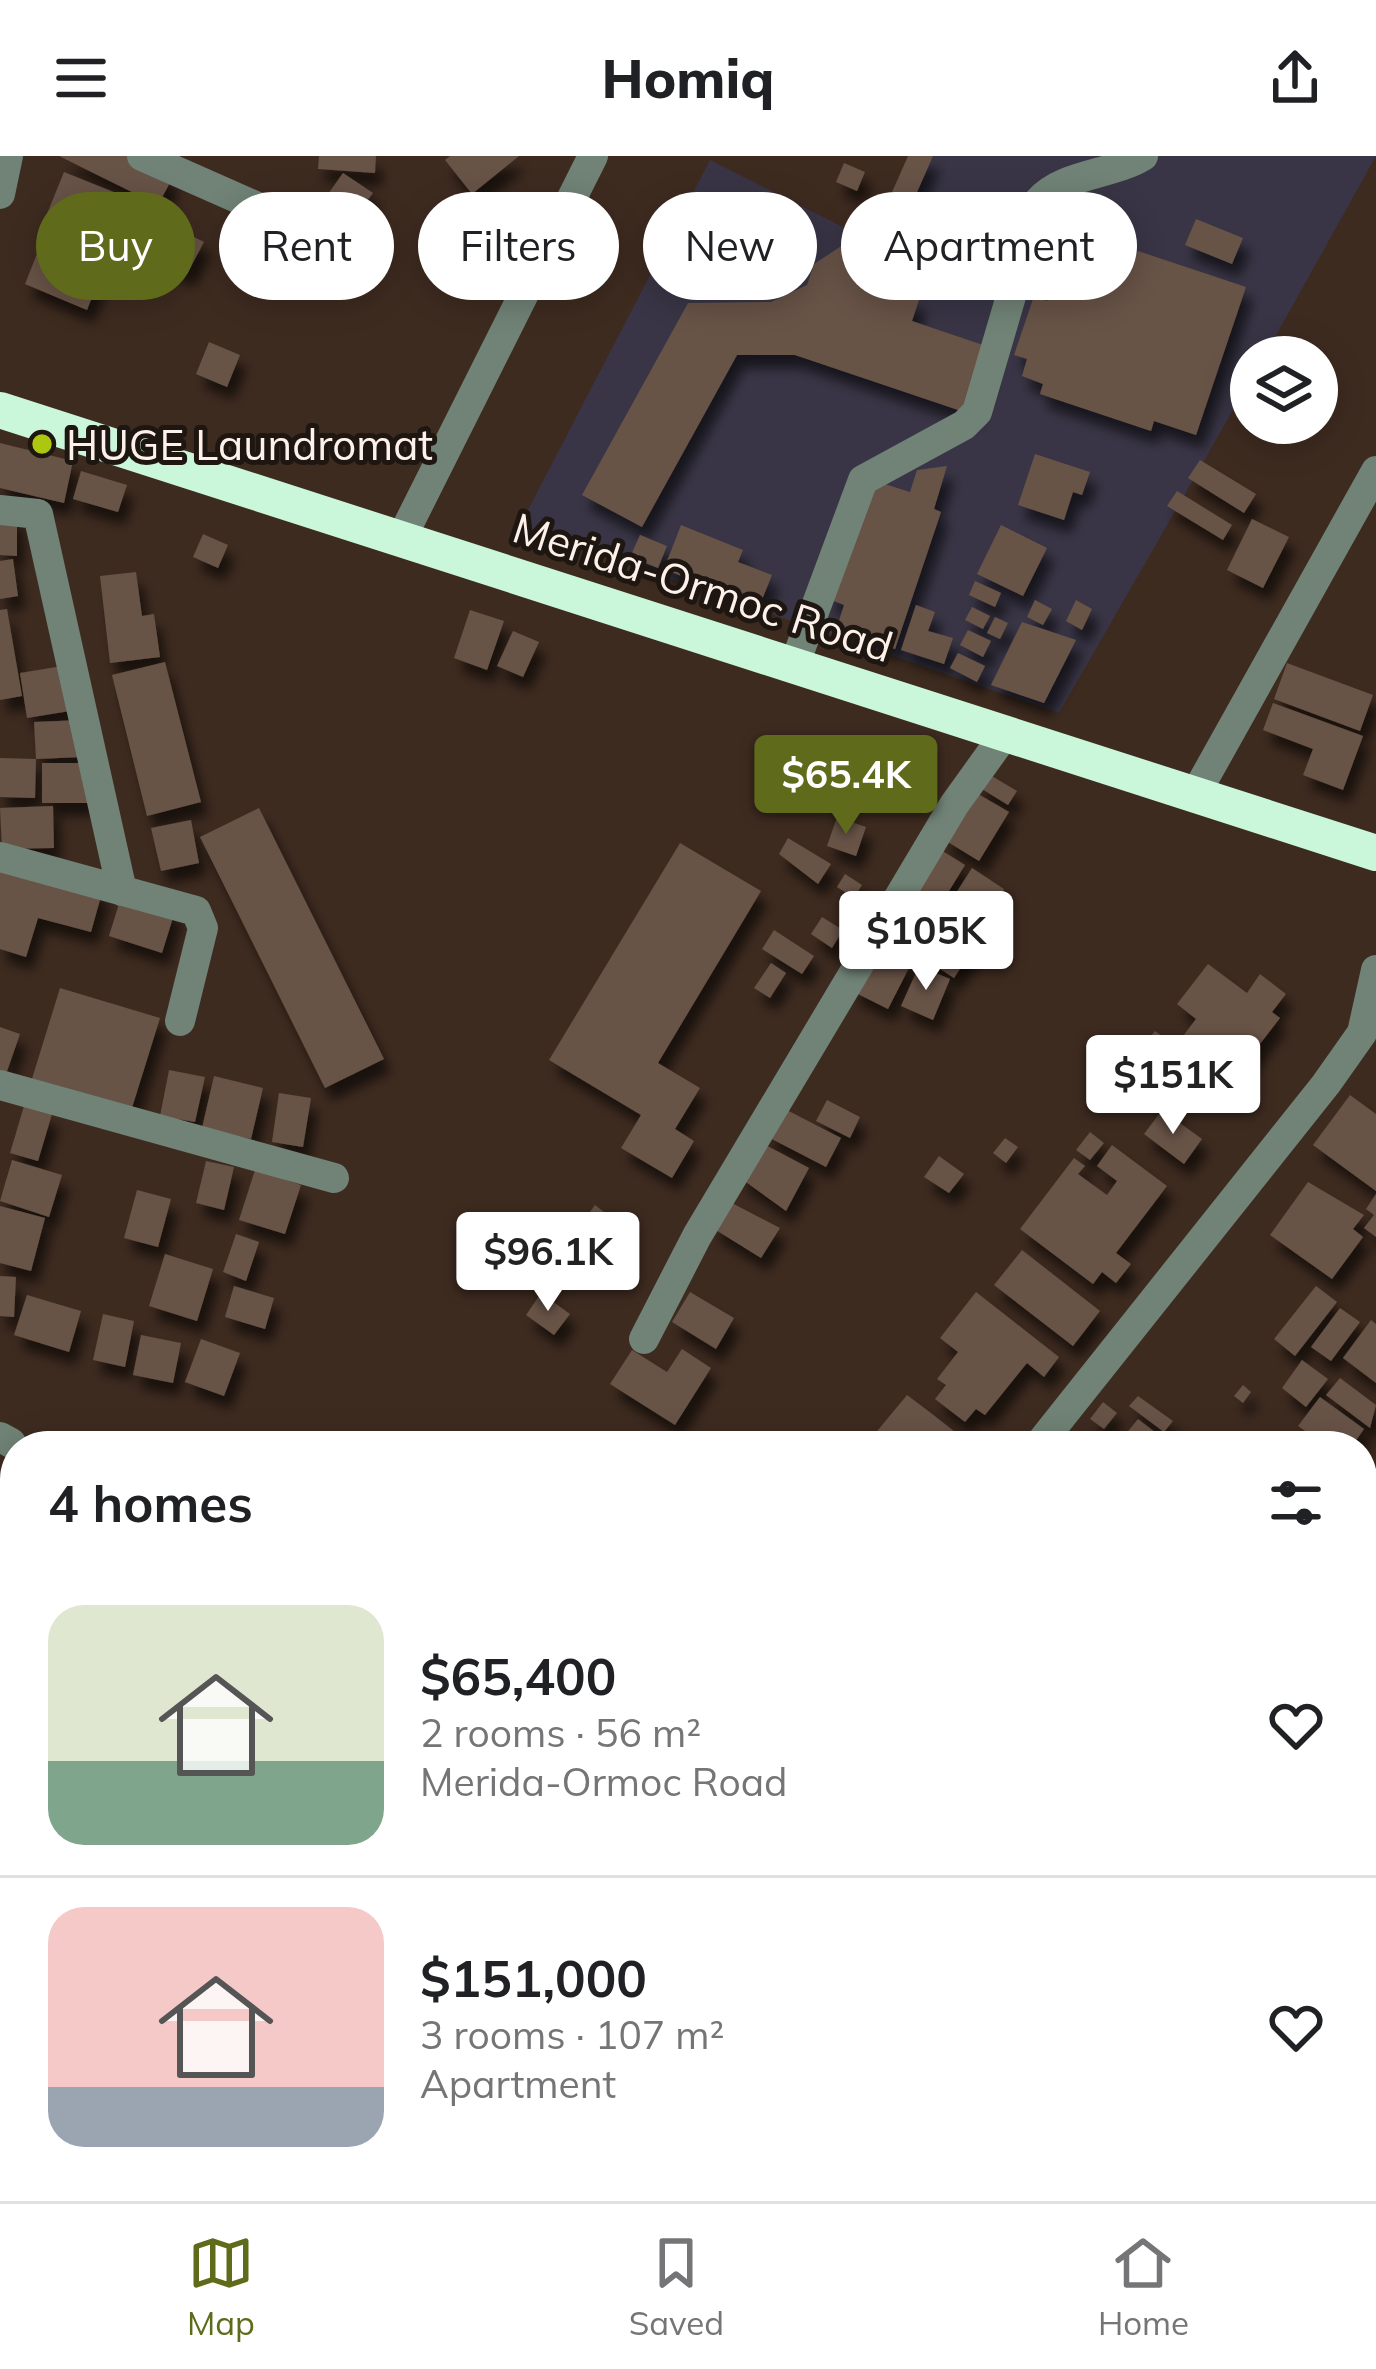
<!DOCTYPE html>
<meta charset="utf-8">
<style>
:root{--surface:#fff;--page:#f2f2f2;--text:#202124;--muted:#757577;--line:#e0e0e0;--accent:#5f6b1b}
body{margin:0;font-family:Mulish,sans-serif;background:var(--page);color:var(--text);height:100vh;display:flex;flex-direction:column;font-size:45px;white-space:nowrap}
*{box-sizing:border-box;margin:0}
p{font-size:39px;color:var(--muted)}
.icon{flex:none;width:66px;height:66px;fill:none;stroke:currentColor;stroke-width:2;stroke-linecap:round;stroke-linejoin:round}
.map{position:relative;flex:1;overflow:hidden}
.details{position:absolute;left:0px;top:1275px;width:1377px;height:771px;display:flex;flex-direction:column;background:var(--surface);border-radius:48px 48px 0 0;box-shadow:0 6px 30px #0003}
.details>*{flex:none}
.guide{position:absolute;left:36px;top:36px;width:1305px;height:108px;display:flex;gap:24px}
.controls{position:absolute;left:1230px;top:180px;display:grid;gap:24px}
.controls a{display:grid;place-items:center;width:108px;height:108px;border-radius:50%;background:var(--surface);box-shadow:0 6px 30px #0003;font-size:60px}
.price{position:absolute;translate:-50% -102px;padding:0 27px;border-radius:12px;background:#fff;color:#222;font-size:39px;line-height:78px;filter:drop-shadow(0 3px 6px #0008)}
.price::after{content:'';position:absolute;left:50%;top:72px;width:36px;height:27px;margin-left:-18px;background:inherit;clip-path:polygon(0 0,100% 0,50% 100%)}
.price.active{background:var(--accent);color:#fff}
ul{padding:0;list-style:none}
li{display:flex;align-items:center;gap:36px;height:300px;padding:0 48px}
li+li{border-top:3px solid var(--line)}
li span{display:grid;place-items:center;flex:none;width:336px;height:240px;border-radius:36px;color:#555}
li>.icon{margin-inline-start:auto}
span .icon{width:144px;height:144px;fill:#fffc;stroke-width:1}
li b{font-size:51px}
h2{display:flex;justify-content:space-between;align-items:center;height:144px;padding:0 48px;font-size:51px}
.pill{padding:0 42px;border-radius:54px;background:var(--surface);box-shadow:0 6px 30px #0003;font-size:42px;line-height:108px}
.pill.active{background:var(--accent);color:#fff}
header{display:flex;justify-content:space-between;align-items:center;height:156px;padding:0 48px;background:var(--surface);font-size:54px;font-weight:800}
.tabs{display:flex;justify-content:space-around;align-items:center;height:168px;border-top:3px solid var(--line);background:var(--surface);font-size:33px;color:var(--muted)}
.tabs a{display:grid;justify-items:center;gap:6px}
.tabs .active{color:var(--accent)}
.map>svg:first-child{display:block}
</style>
<header><svg class="icon" aria-label="menu" viewBox="0 0 24 24"><path d="M4 6h16M4 12h16M4 18h16"/></svg>Homiq<svg class="icon" aria-label="share" viewBox="0 0 24 24"><path d="M12 15V3M7 8l5-5 5 5M5 13v7h14v-7"/></svg></header>
<div class="map">
<svg width="1376" height="2045" viewBox="0 0 1376 2045">
<defs>
<filter id="shadow"><feDropShadow dx="7" dy="13" stdDeviation="6" flood-color="#0009"/></filter>
</defs>
<rect width="100%" height="100%" fill="#3e2b20"/>
<path fill="#393546" d="M909 0H1376L1264 201H1251V223L1059 557 519 371 710 4 869 84Z"/>
<path fill="#675346" filter="url(#shadow)" d="M59 0H129L173 21 158 49Z
M319 0H376L375 17 318 13Z
M450 0H519L472 38 445 4Z
M908 0H933L898 79 877 70Z
M844 7 865 16 857 35 836 26Z
M64 16 158 54 137 107 42 70Z
M343 17 373 37 350 68 321 48Z
M1196 63 1243 82 1232 108 1185 89Z
M168 68 204 86 187 118 151 99Z
M46 75 108 101 87 154 25 128Z
M852 83 892 97 880 131 919 144 912 165 992 192 970 258 795 199H737L642 371 582 339 688 147 771 146 807 129 814 108Z
M1090 94 1133 108 1138 95 1246 131 1196 279 1154 265 1151 275 1040 238 1043 228 1022 220 1027 203 1014 199 1034 140 1047 145 1052 131 1075 139Z
M209 186 240 199 227 231 196 218Z
M0 287 73 305 64 347 0 332Z
M1035 298 1090 316 1082 339 1073 336 1064 364 1018 349Z
M1200 304 1256 338 1244 357 1188 322Z
M947 310 934 353 941 356 895 493 836 474 844 449 829 443 869 323 910 336 917 314Z
M81 315 127 329 118 356 73 343Z
M1177 335 1232 369 1223 384 1167 350Z
M0 358H17V400L0 399Z
M1252 363 1289 381 1263 432 1227 414Z
M681 369 743 394 738 406 772 419 759 451 664 413Z
M1001 369 1047 392 1023 440 977 418Z
M203 378 228 389 218 412 193 401Z
M640 379 667 390 658 412 630 401Z
M13 403 18 440 0 443V405Z
M136 416 142 460 154 458 160 501 110 507 100 420Z
M975 425 1001 437 995 451 969 439Z
M1035 444 1052 453 1043 469 1027 461Z
M1076 444 1092 453 1082 474 1066 465Z
M916 449 935 456 928 475 953 482 944 508 901 494Z
M972 451 990 460 983 473 965 464Z
M7 453 22 540 0 544V454Z
M470 454 504 465 487 514 454 502Z
M995 461 1008 467 1000 483 987 477Z
M1022 466 1076 484 1044 547 991 529Z
M968 474 991 485 983 501 960 489Z
M513 475 539 486 523 521 497 510Z
M958 497 985 510 977 526 950 512Z
M165 506 201 646 147 660 112 519Z
M1287 507 1373 539 1360 575 1274 543Z
M68 509 76 554 27 562 20 517Z
M1273 547 1363 580 1343 634 1303 619 1313 593 1263 574Z
M82 564 83 601 36 603 34 566Z
M876 601 899 611 888 636 865 626Z
M0 602 36 603 35 642 0 641Z
M42 607H91V647H42Z
M985 616 1017 635 1008 649 977 630Z
M973 635 1009 656 979 705 943 683Z
M53 650 54 692 2 693 0 652Z
M259 652 384 903 325 932 200 681Z
M837 661 866 671 856 700 827 690Z
M191 664 199 707 161 715 151 672Z
M788 682 831 708 818 728 779 698Z
M680 687 761 735 658 907 700 932 675 973 694 985 672 1022 621 992 641 959 549 904Z
M933 689 965 709 941 748 908 729Z
M0 704 103 733 91 776 38 762 26 801 0 793Z
M972 712 1004 733 983 765 951 745Z
M845 718 862 729 854 742 837 731Z
M123 735 176 752 162 797 109 780Z
M906 737 933 753 914 785 886 769Z
M947 753 984 776 954 822 917 798Z
M822 761 843 774 832 792 811 778Z
M774 774 814 800 802 818 762 793Z
M873 789 911 808 888 853 850 834Z
M771 807 786 817 770 842 754 832Z
M1208 808 1247 837 1260 818 1286 838 1272 856 1280 862 1233 923 1180 884 1196 863 1177 848Z
M919 810 950 823 933 864 901 850Z
M60 832 160 862 131 955 31 926Z
M0 871 20 878 6 918 0 916Z
M1155 875 1177 891 1147 930 1125 914Z
M169 914 205 921 195 966 160 960Z
M214 920 263 932 251 983 202 972Z
M279 937 311 942 303 991 272 986Z
M1350 939 1376 958V1035L1313 989Z
M827 944 860 961 850 982 816 965Z
M24 950 52 958 38 1005 10 997Z
M781 951 841 982 826 1011 766 980Z
M1162 954 1202 983 1184 1008 1144 978Z
M1090 976 1104 987 1090 1004 1076 994Z
M1005 982 1018 991 1006 1007 993 997Z
M758 985 809 1012 786 1055 739 1021Z
M1112 989 1167 1030 1116 1097 1131 1108 1116 1127 1102 1116 1093 1128 1020 1073 1074 1002 1085 1010 1078 1018 1107 1039 1117 1025 1097 1010Z
M939 1000 964 1018 949 1037 924 1021Z
M12 1004 62 1019 49 1061 0 1045Z
M206 1005 234 1011 224 1054 196 1047Z
M255 1014 301 1029 285 1078 239 1064Z
M1308 1026 1364 1059 1353 1073 1363 1081 1332 1123 1270 1079Z
M137 1034 171 1043 158 1091 124 1082Z
M1376 1038V1081L1364 1072 1374 1059 1366 1053Z
M728 1045 780 1072 761 1102 711 1071Z
M595 1049 614 1064 598 1086 579 1071Z
M0 1050 45 1062 31 1115 0 1107Z
M236 1078 259 1086 246 1125 223 1116Z
M1022 1094 1100 1155 1073 1190 994 1129Z
M165 1098 213 1113 197 1165 149 1150Z
M0 1120 16 1121 14 1161 0 1160Z
M234 1130 274 1142 265 1173 225 1161Z
M1316 1130 1337 1146 1295 1200 1274 1183Z
M690 1136 734 1162 716 1193 672 1166Z
M976 1136 1059 1201 1044 1221 1027 1207 985 1259 976 1253 965 1266 935 1243 946 1229 937 1223 958 1196 940 1182Z
M541 1137 570 1158 554 1179 526 1159Z
M27 1139 81 1155 69 1196 14 1179Z
M1340 1152 1360 1166 1331 1205 1311 1191Z
M103 1158 134 1165 125 1211 93 1204Z
M1371 1164 1376 1168V1227L1343 1202Z
M141 1179 181 1187 173 1227 133 1219Z
M201 1183 240 1197 224 1240 185 1226Z
M682 1193 711 1212 675 1269 610 1228 632 1194 667 1216Z
M1302 1204 1328 1223 1306 1251 1282 1232Z
M1340 1222 1376 1249 1370 1272 1326 1239Z
M1243 1229 1251 1236 1243 1247 1234 1240Z
M907 1239 927 1254 973 1290H885L873 1280Z
M1138 1240 1173 1265 1164 1276 1129 1250Z
M1320 1241 1364 1273 1352 1290H1326L1298 1270Z
M1103 1246 1117 1257 1104 1273 1090 1263Z
M1138 1263 1173 1290H1102L1112 1277 1121 1284Z
M858 1278 874 1290H849Z
M15 1317V1365L0 1350V1332Z
M1372 1573 1376 1574V1666L1362 1662V1607Z
M1376 1899V1941L1363 1937Z"/>
<g fill="none" stroke-linecap="round" stroke-linejoin="round">
<path stroke="#718377" stroke-width="30" d="M142 0 278 60
M0 38 8 0
M0 354 38 358 122 735
M402 381 593 0
M795 507 863 324 964 269 977 256 1039 45C1062 18 1112 19 1143 0
M1196 637 1376 315
M0 701 196 755 203 772 180 865
M0 929 334 1022
M644 1183 697 1080 954 649 1005 578
M0 1281 11 1287
M1038 1290 1326 928 1362 877 1376 814
M1362 1537 1376 1541
M1362 1811 1376 1815"/>
<path stroke="#caf7d9" stroke-width="36" d="M0 254 1376 697"/>
</g>
<circle fill="#adc610" stroke="#1e1611" stroke-width="4.5" cx="42" cy="288" r="12"/>
<g text-anchor="middle" dominant-baseline="central" stroke-width="10" stroke-linejoin="round" paint-order="stroke">
<g font-size="42" fill="#fef1ea" stroke="#1e1611" text-anchor="start">
<text x="66" y="288">HUGE Laundromat</text>
</g>
<g font-size="42" fill="#fef1ea" stroke="#1e1611">
<text transform="translate(703 431) rotate(18)">Merida-Ormoc Road</text>
</g>
</g>
</svg>
<div class="controls">
<a><svg class="icon" aria-label="layers" viewBox="0 0 24 24"><path d="M12 4l9 5-9 5-9-5zM3 14l9 5 9-5"/></svg></a>
</div>
<b class="price active" style="left:846px;top:681px">$65.4K</b>
<b class="price" style="left:926px;top:837px">$105K</b>
<b class="price" style="left:1173px;top:981px">$151K</b>
<b class="price" style="left:548px;top:1158px">$96.1K</b>
<div class="guide">
<a class="pill active">Buy</a>
<a class="pill">Rent</a>
<a class="pill">Filters</a>
<a class="pill">New</a>
<a class="pill">Apartment</a>
</div>
<section class="details">
<h2>4 homes<svg class="icon" aria-label="filters" viewBox="0 0 24 24"><path d="M4 7h16M4 17h16"/><circle cx="9" cy="7" r="2"/><circle cx="15" cy="17" r="2"/></svg></h2>
<ul>
<li><span style="background:linear-gradient(#dfe7d0 65%,#7fa58c 0)"><svg class="icon" aria-label="home" viewBox="0 0 24 24"><path d="M3 11l9-7 9 7M6 9v11h12V9"/></svg></span><div><b>$65,400</b><p>2 rooms · 56 m²</p><p>Merida-Ormoc Road</p></div><svg class="icon" aria-label="heart" viewBox="0 0 24 24"><path d="M12 20l-8-8c-3-5 5-10 8-4 3-6 11-1 8 4z"/></svg></li>
<li><span style="background:linear-gradient(#f6c9c9 75%,#9aa5b1 0)"><svg class="icon" aria-label="home" viewBox="0 0 24 24"><path d="M3 11l9-7 9 7M6 9v11h12V9"/></svg></span><div><b>$151,000</b><p>3 rooms · 107 m²</p><p>Apartment</p></div><svg class="icon" aria-label="heart" viewBox="0 0 24 24"><path d="M12 20l-8-8c-3-5 5-10 8-4 3-6 11-1 8 4z"/></svg></li>
</ul>
</section>
</div>
<nav class="tabs">
<a class="active"><svg class="icon" aria-label="map" viewBox="0 0 24 24"><path d="M3 6l6-2 6 2 6-2v14l-6 2-6-2-6 2zM9 4v14M15 6v14"/></svg>Map</a>
<a><svg class="icon" aria-label="saved" viewBox="0 0 24 24"><path d="M7 4h10v16l-5-4-5 4z"/></svg>Saved</a>
<a><svg class="icon" aria-label="home" viewBox="0 0 24 24"><path d="M3 11l9-7 9 7M6 9v11h12V9"/></svg>Home</a>
</nav>
